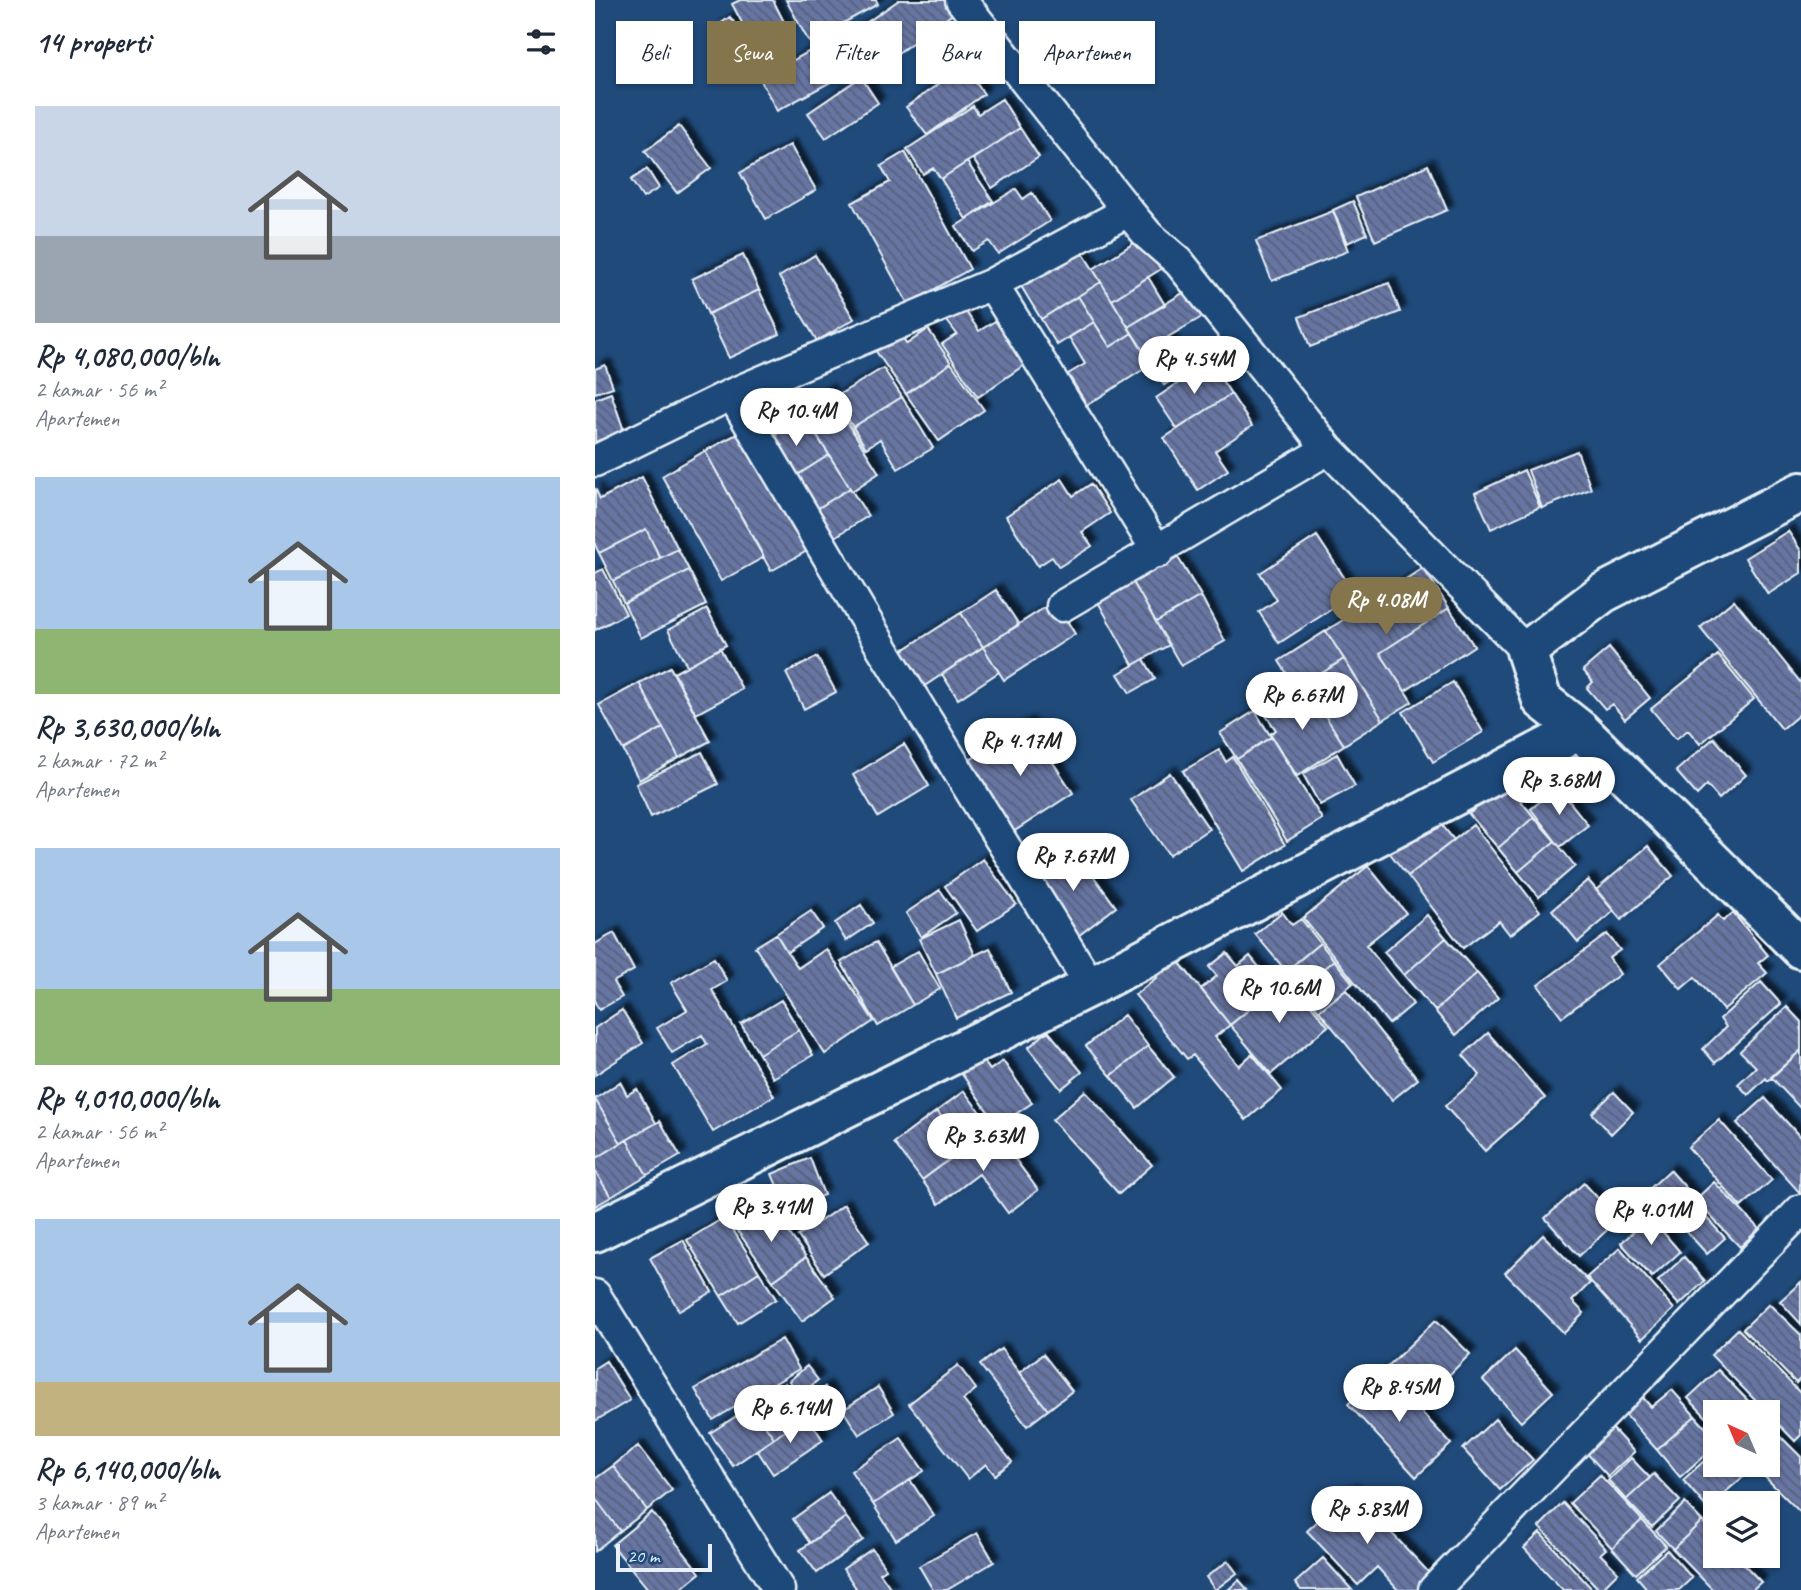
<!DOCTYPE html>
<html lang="id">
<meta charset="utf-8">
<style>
:root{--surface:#fff;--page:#f2f2f3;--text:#1f2937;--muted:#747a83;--accent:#84754c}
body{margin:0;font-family:Caveat,sans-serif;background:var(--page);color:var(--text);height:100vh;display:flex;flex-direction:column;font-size:26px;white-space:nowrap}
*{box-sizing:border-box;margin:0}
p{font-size:23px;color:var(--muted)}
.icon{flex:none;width:38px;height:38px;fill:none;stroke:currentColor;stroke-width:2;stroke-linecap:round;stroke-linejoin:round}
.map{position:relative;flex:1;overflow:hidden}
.details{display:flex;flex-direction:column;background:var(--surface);width:595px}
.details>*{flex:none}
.banner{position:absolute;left:21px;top:21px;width:665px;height:63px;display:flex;gap:14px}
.needle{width:46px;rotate:316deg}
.buttons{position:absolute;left:1108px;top:1400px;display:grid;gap:14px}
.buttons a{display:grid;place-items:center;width:77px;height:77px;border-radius:0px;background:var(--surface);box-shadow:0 2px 5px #0004;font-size:35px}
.scale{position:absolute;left:21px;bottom:18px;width:96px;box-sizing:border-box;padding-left:7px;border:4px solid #e8f1f8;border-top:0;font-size:19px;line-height:24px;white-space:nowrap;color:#e8f1f8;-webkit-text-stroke:5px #1f4a7a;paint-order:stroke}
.price{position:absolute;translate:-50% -60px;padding:0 16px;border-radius:24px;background:#fff;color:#222;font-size:23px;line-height:46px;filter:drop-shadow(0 2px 4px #0008)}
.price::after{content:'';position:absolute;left:50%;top:42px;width:21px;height:16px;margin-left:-10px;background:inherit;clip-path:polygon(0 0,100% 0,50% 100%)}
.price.on{background:var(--accent);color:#fff}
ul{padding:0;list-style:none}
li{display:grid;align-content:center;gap:14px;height:371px;padding:0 35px}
li span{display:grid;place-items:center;height:217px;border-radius:0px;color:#555}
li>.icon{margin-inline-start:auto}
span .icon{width:126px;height:126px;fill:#fffc;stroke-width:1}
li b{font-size:30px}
h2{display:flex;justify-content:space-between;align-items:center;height:84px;padding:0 35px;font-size:30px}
.tag{padding:0 24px;border-radius:0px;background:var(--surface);box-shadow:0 2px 5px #0004;font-size:24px;line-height:63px}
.tag.on{background:var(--accent);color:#fff}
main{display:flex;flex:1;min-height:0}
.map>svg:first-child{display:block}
</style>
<main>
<section class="details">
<h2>14 properti<svg class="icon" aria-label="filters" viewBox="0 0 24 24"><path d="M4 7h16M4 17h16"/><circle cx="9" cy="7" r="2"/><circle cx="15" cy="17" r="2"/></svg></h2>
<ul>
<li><span style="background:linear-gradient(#c9d6e8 60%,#9aa5b1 0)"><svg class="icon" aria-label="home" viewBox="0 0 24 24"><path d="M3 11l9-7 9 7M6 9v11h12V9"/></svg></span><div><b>Rp 4,080,000/bln</b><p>2 kamar · 56 m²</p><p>Apartemen</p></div></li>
<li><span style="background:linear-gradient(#a9c7e8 70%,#8fb573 0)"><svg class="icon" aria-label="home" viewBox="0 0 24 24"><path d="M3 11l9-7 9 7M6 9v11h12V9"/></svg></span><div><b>Rp 3,630,000/bln</b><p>2 kamar · 72 m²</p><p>Apartemen</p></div></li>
<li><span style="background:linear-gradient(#a9c7e8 65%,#8fb573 0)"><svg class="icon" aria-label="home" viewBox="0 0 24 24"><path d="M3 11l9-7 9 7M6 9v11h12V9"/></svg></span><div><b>Rp 4,010,000/bln</b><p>2 kamar · 56 m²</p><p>Apartemen</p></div></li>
<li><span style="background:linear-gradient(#a9c7e8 75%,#c2b280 0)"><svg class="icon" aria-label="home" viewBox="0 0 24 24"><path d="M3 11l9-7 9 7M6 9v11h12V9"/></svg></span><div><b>Rp 6,140,000/bln</b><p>3 kamar · 89 m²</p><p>Apartemen</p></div></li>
</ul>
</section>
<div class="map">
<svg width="1206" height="1590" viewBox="0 0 1206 1590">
<defs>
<pattern id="building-back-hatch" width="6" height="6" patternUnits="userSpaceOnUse" patternTransform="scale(1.75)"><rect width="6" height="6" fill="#6674a2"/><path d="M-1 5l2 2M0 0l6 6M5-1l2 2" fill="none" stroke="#58607a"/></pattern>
<filter id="shadow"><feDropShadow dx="6" dy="-6" stdDeviation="2" flood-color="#0009"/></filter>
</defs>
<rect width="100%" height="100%" fill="#1f4a7a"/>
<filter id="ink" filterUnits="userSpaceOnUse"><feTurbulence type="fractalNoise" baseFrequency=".0143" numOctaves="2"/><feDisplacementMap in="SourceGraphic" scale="14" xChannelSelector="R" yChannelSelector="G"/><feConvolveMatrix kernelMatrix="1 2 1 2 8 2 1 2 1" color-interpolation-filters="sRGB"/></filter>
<g filter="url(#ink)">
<path fill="url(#building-back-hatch)" stroke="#e8f1f8" stroke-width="2" filter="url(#shadow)" d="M145 0H178L194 32 161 49 137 4Z
M191 0H281L283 4 214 42Z
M304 0H349L359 13 303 53 297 44 276 58 258 32Z
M135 17 148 34 134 45 121 27Z
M249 32 267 65 182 111 165 79Z
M369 66 389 94 332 135 311 107Z
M266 77 283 103 231 138 213 113Z
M407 99 425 128 346 179 338 168 328 174 312 149 378 106 383 114Z
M84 126 116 168 82 193 50 151Z
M425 128 444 157 397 188 378 159Z
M195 145 221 190 171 219 145 173Z
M310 152 375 269 313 304 257 203 295 182 286 166Z
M372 162 398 201 371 219 346 179Z
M833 165 852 210 780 241 761 197Z
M52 169 64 188 48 198 36 180Z
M421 189 428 199 437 193 455 221 403 254 394 241 377 251 361 226Z
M758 201 772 234 752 243 738 210Z
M738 211 753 251 677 281 661 241Z
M547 238 566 269 517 300 498 269Z
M482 244 506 282 446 319 423 281Z
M148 255 164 290 113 314 97 279Z
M220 255 259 319 222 341 184 277Z
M553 277 570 305 533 327 517 300Z
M506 282 537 333 515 347 483 296Z
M794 283 805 312 715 347 704 317Z
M596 288 612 314 573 337 593 370 569 385 533 327Z
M164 290 185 334 134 358 113 314Z
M483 296 499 322 462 345 446 319Z
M369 309 384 331 405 318 435 361 383 397 347 344 362 334 352 321Z
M499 322 515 347 537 333 557 364 492 405 473 374 490 364 474 337Z
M333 329 356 363 311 394 280 350 304 333 312 344Z
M615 362 636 394 582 429 561 398Z
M356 363 389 410 344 441 311 394Z
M10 365 18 387 0 393V369Z
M288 368 307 397 258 427 240 397Z
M232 390 284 473 257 491 204 407Z
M16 393 29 431 0 442V399Z
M636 394 657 426 620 451 633 470 603 490 569 438Z
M307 397 338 448 303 469 285 439 271 448 258 427Z
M209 416 234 455 193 481 168 442Z
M153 428 219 547 176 571 110 451Z
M110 451 169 557 126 581 67 476Z
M982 451 996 489 947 508 933 470Z
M234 455 255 488 214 514 193 481Z
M929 470 945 507 896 529 880 493Z
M47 477 83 549 65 558 51 529 4 553 0 545V488L5 499Z
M467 479 478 496 496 484 515 513 487 532 497 546 464 567 457 557 443 566 411 516Z
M255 488 273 516 232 542 214 514Z
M51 529 65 558 18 581 4 553Z
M1193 531 1206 551V573L1173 594 1150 558Z
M722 536 760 594 684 643 664 612 682 600 665 573Z
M83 549 94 570 29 603 18 581Z
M582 556 606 596 561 622 538 582Z
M828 568 854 608 785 653 817 702 788 720 731 631Z
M8 569 31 614 0 630V573Z
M94 570 111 605 46 638 29 603Z
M538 582 574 645 538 665 503 602Z
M401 590 424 625 388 647 366 613Z
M606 596 630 641 586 666 561 622Z
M1139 600 1206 683V713L1187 729 1105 628Z
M460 601 480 634 409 680 388 647Z
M854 608 879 646 810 691 785 653Z
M112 609 131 645 92 666 73 630Z
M366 613 388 647 325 689 302 654Z
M731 631 749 659 702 689 684 661Z
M388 647 404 672 363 699 347 674Z
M125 648 147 689 101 714 79 673Z
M1014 648 1055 698 1030 719 1017 704 1010 709 992 688 998 682 988 670Z
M1123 655 1159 699 1105 744 1093 730 1081 739 1056 709Z
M222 657 241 692 209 709 191 673Z
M549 659 560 679 535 693 523 674Z
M749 659 788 720 749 745 722 703 714 708 702 689Z
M75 667 115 741 84 758 44 683Z
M858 682 888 732 838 762 808 712Z
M44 683 68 728 28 750 4 705Z
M702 689 714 708 722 703 749 745 702 776 675 734 681 730 668 711Z
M660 711 676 737 642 759 625 733Z
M432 723 478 793 418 832 372 762Z
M68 728 84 758 44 780 28 750Z
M676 737 727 819 692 841 642 759Z
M1119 738 1151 775 1124 799 1112 785 1102 795 1081 771Z
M309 744 334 786 283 817 258 775Z
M624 750 631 762 638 757 690 845 648 871 588 771Z
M107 752 123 784 56 817 41 784Z
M742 754 760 786 725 805 708 774Z
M575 773 614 829 574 855 536 800Z
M911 783 939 817 903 848 874 814Z
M963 787 993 825 965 847 936 809Z
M839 815 859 840 813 876 793 851Z
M939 817 960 841 923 872 903 848Z
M878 825 945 911 915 935 904 921 868 948 813 876Z
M960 841 980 866 944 897 923 872Z
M1053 846 1078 876 1026 920 1001 890Z
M478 848 521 907 479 939 435 880Z
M388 859 421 904 382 931 350 886Z
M773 866 811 913 771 945 818 1004 794 1024 708 918Z
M993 880 1019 911 983 942 957 910Z
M345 890 361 913 326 937 311 913Z
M266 905 278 923 251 941 240 923Z
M216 911 228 928 192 952 181 934Z
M687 912 697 925 706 919 725 943 691 971 660 934Z
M1138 913 1173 955 1163 963 1172 973 1128 1010 1100 977 1086 989 1065 964 1123 915 1128 921Z
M832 915 851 938 809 975 789 952Z
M364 920 380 955 341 974 324 939Z
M19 933 39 970 18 982 27 997 4 1010 0 1003V944Z
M181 934 203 968 231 949 279 1021 230 1054 160 947Z
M1012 934 1025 950 1014 958 1025 974 967 1017 943 985Z
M851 938 882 973 840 1011 809 975Z
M281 942 318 1005 283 1026 246 962Z
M725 943 739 960 705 988 691 971Z
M395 948 416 992 361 1018 341 974Z
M323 951 345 989 318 1005 295 967Z
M576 952 635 1025 620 1037 644 1066 657 1054 687 1090 651 1120 598 1055 592 1059 540 995 562 977 556 969Z
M632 953 643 966 655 956 681 988 635 1025 606 989 622 976 614 967Z
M119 958 132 981 117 990 179 1096 118 1132 78 1065 112 1044 107 1035 77 1053 62 1028 92 1010 76 983Z
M739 960 758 983 724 1011 705 988Z
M882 973 903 998 861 1035 840 1011Z
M693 977 733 1026 676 1074 635 1025Z
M1166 982 1186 1004 1120 1063 1108 1049 1131 1027 1125 1019Z
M751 990 823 1079 797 1100 724 1011Z
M186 1000 204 1030 164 1054 146 1024Z
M1192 1007 1206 1022V1050L1173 1081 1171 1078 1153 1095 1143 1084 1161 1067 1145 1051Z
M27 1010 48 1043 0 1075V1028Z
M529 1015 553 1046 516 1076 491 1046Z
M204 1030 218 1055 178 1078 164 1054Z
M453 1031 487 1072 466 1089 433 1048Z
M893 1033 950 1098 890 1151 850 1106 885 1075 868 1055Z
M553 1046 579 1077 542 1108 516 1076Z
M1206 1050V1109L1176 1077Z
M384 1055 395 1070 408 1061 437 1103 403 1126 364 1070Z
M25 1082 32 1095 42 1089 61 1123 26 1143 0 1099Z
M369 1091 397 1128 370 1148 342 1111Z
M490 1091 557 1165 524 1194 457 1120Z
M1019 1092 1038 1112 1016 1134 997 1113Z
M1170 1098 1206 1138 1205 1193 1142 1123Z
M0 1099 26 1143 0 1159Z
M342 1111 370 1148 327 1180 299 1143Z
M1124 1120 1177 1180 1146 1207 1093 1147Z
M65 1121 85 1156 52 1175 32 1140Z
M397 1128 443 1190 413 1213 384 1174 344 1204 327 1180Z
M32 1140 52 1175 16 1197 0 1171V1159Z
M215 1158 229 1195 192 1210 177 1174Z
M1075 1170 1099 1197 1076 1218 1052 1191Z
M0 1171 16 1197 0 1206Z
M1119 1182 1164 1229 1145 1247 1100 1200Z
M989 1183 1023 1220 984 1256 950 1218Z
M1098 1203 1130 1238 1112 1254 1080 1219Z
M249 1205 274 1242 229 1274 203 1236Z
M175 1206 211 1257 178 1281 142 1230Z
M130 1217 164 1272 126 1296 92 1240Z
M1055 1217 1085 1252 1057 1277 1026 1243Z
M948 1235 995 1283 977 1301 989 1313 969 1333 910 1273Z
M88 1240 117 1292 84 1311 55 1258Z
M1025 1248 1079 1309 1047 1339 992 1277Z
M211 1257 240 1297 207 1321 178 1281Z
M1089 1257 1110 1281 1084 1305 1063 1281Z
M164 1272 181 1299 143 1323 126 1296Z
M1206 1282V1324L1185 1301Z
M1174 1304 1206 1335V1378L1201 1383 1148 1329Z
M841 1320 875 1354 825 1404 790 1369Z
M1143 1329 1206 1394V1435L1200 1441 1116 1355Z
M187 1339 204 1369 118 1420 100 1389Z
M406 1349 453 1410 432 1426 385 1365Z
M920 1350 958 1392 926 1422 888 1380Z
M448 1354 477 1391 453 1410 424 1373Z
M11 1361 35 1400 0 1421V1368Z
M363 1365 381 1389 368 1400 417 1462 400 1475 391 1464 373 1479 314 1404Z
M212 1366 223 1380 205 1395 194 1381Z
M1123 1370 1161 1409 1157 1412H1120V1426L1093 1398Z
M788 1371 856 1444 821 1477 753 1404Z
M190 1383 212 1416 179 1438 157 1406Z
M230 1387 245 1410 223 1425 207 1402Z
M283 1387 299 1413 264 1435 248 1410Z
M1077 1390 1100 1416 1062 1450 1025 1409 1044 1393 1056 1407Z
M157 1406 179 1438 138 1466 115 1433Z
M212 1416 228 1440 178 1474 162 1450Z
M1100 1416 1120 1438V1446L1085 1477 1062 1450Z
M900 1419 938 1460 905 1490 868 1449Z
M1015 1426 1039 1452 1013 1476 988 1449Z
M1178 1429 1206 1457V1513L1158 1465H1172V1435Z
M306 1438 329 1471 278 1504 256 1471Z
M43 1446 77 1490 52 1510 18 1466Z
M1120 1451V1465H1150L1155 1471 1112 1508 1088 1480Z
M1036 1458 1055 1478 1031 1500 1013 1480Z
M18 1466 52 1510 25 1531 0 1498V1479Z
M1059 1474 1085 1501 1057 1527 1031 1500Z
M1005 1475 1047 1520 1017 1548 975 1503Z
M315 1480 339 1516 301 1540 278 1504Z
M756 1490 839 1578 827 1590H803L782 1567 763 1585 712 1531Z
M234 1493 251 1517 215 1543 198 1519Z
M0 1498 25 1531 0 1551Z
M968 1503 1011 1549 1005 1554 1023 1572 1005 1590 944 1527Z
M1090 1503 1107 1521 1078 1549 1061 1531Z
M57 1512 105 1573 84 1590H54L17 1545Z
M251 1517 268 1540 222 1573 205 1550Z
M1047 1520 1071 1546 1041 1574 1017 1548Z
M1107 1521 1120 1534V1556H1141L1166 1582 1157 1590H1118L1078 1549Z
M382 1533 399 1562 352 1590H338L324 1566Z
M945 1533 998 1590H968L929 1548Z
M277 1549 291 1569 285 1573 297 1590H258L261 1588 248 1569Z
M1072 1550 1097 1578 1084 1590H1053L1042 1577Z
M728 1558 757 1590H706L700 1583Z
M633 1561 642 1573 620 1590 611 1577Z
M644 1580 653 1590H633Z"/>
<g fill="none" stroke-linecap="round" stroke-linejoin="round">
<g stroke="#e8f1f8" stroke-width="35">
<path id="street" d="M366 0 533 211 553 235 584 262 733 449 931 651
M397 284 563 552
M137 394 289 651 496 986
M0 461 137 394 397 284 533 211
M467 606 733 449
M0 1295 184 1590
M839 1590 1206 1210"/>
</g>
<g stroke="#e8f1f8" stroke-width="44">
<path id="secondary" d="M1206 492 1008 593 931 651 947 700 985 730 1206 949
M0 1232 496 986 985 730"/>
</g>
<use href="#street" stroke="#1f4a7a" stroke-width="30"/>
<use href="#secondary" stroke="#1f4a7a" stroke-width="38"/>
</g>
</g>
</svg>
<div class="buttons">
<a><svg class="needle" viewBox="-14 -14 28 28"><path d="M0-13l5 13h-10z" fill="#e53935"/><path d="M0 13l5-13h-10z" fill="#747a83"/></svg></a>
<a><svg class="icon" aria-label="layers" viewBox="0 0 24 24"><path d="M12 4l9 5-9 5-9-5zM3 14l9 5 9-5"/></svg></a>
</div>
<div class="scale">20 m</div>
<b class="price" style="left:599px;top:396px">Rp 4.54M</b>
<b class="price" style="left:201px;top:448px">Rp 10.4M</b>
<b class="price on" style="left:791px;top:637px">Rp 4.08M</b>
<b class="price" style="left:707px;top:732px">Rp 6.67M</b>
<b class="price" style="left:425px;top:778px">Rp 4.17M</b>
<b class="price" style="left:964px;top:817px">Rp 3.68M</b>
<b class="price" style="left:478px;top:893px">Rp 7.67M</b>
<b class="price" style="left:684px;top:1025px">Rp 10.6M</b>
<b class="price" style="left:388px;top:1173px">Rp 3.63M</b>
<b class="price" style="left:176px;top:1244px">Rp 3.41M</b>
<b class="price" style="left:1056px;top:1247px">Rp 4.01M</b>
<b class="price" style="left:804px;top:1424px">Rp 8.45M</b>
<b class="price" style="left:195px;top:1445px">Rp 6.14M</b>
<b class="price" style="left:772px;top:1546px">Rp 5.83M</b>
<div class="banner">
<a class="tag">Beli</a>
<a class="tag on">Sewa</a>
<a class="tag">Filter</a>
<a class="tag">Baru</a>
<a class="tag">Apartemen</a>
</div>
</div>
</main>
